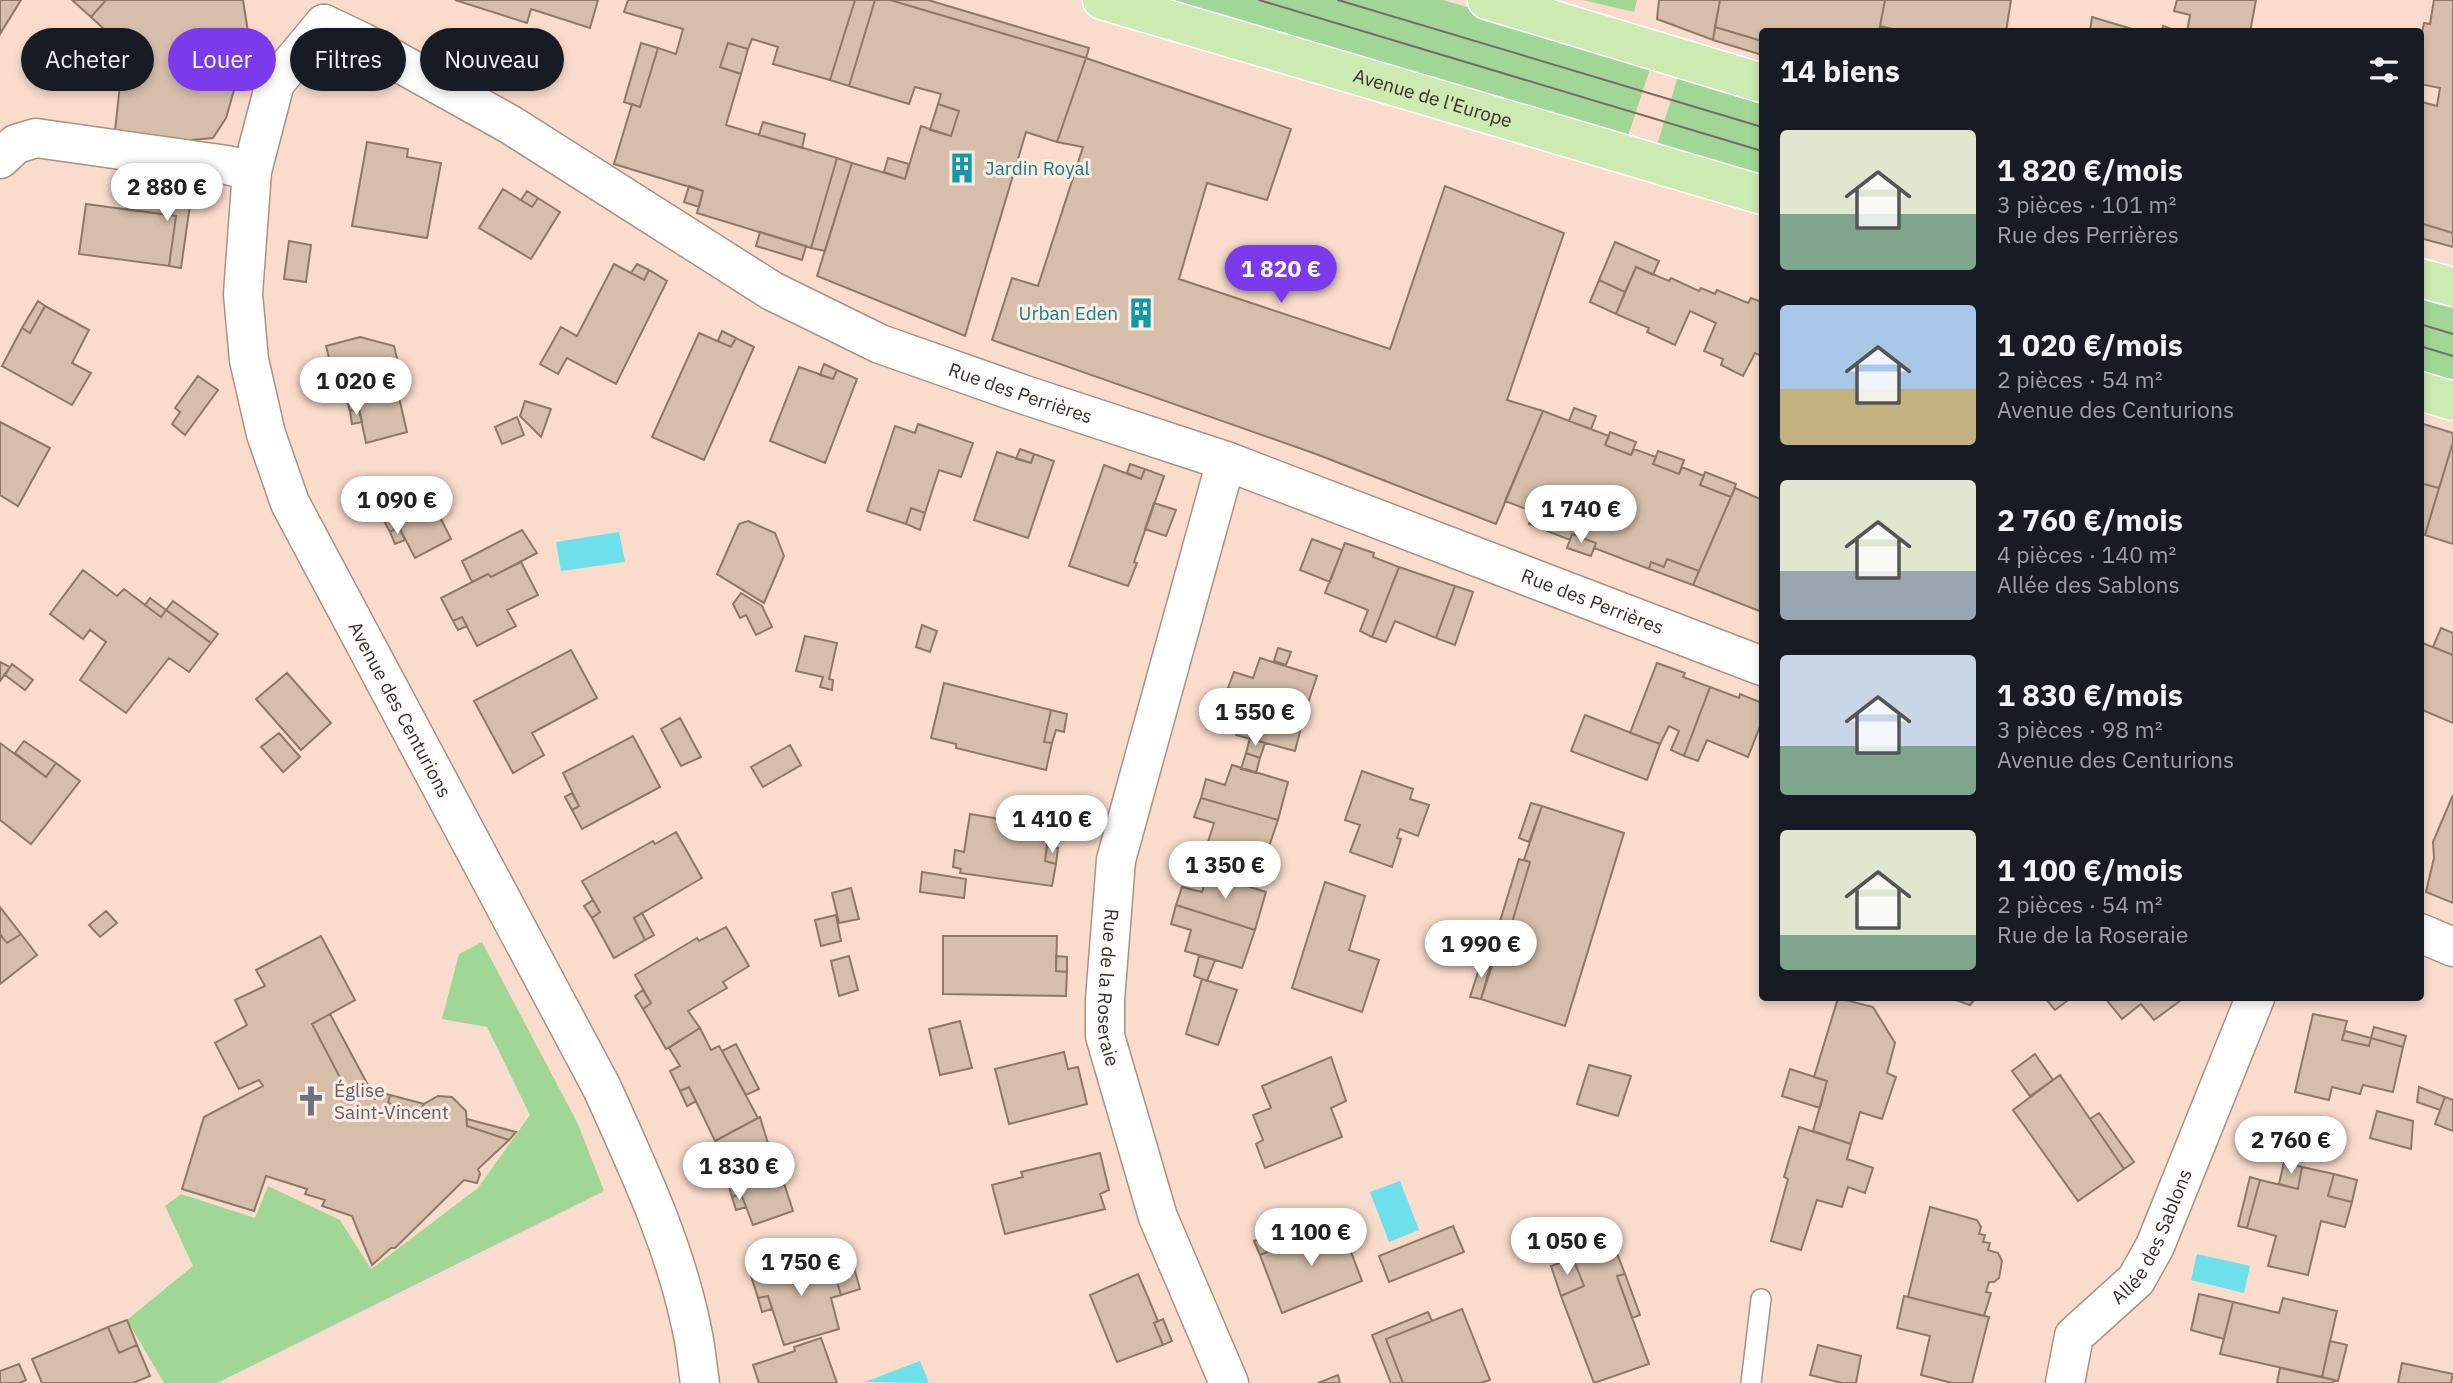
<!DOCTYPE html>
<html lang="fr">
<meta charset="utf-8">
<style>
:root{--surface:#171b24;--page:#20242c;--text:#f1f3f6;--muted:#9ea1a6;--accent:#7c3aed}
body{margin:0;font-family:"IBM Plex Sans",sans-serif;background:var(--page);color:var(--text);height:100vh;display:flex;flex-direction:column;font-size:26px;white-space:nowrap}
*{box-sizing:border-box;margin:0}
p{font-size:23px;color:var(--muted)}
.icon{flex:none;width:38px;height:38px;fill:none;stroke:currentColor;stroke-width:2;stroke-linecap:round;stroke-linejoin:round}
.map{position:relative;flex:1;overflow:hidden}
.side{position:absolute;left:1759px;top:28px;width:665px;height:973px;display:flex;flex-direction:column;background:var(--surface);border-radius:7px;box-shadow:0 4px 10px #0003}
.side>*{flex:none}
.top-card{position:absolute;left:21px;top:28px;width:665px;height:63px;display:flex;gap:14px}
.price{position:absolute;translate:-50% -60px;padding:0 16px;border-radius:24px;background:#fff;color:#222;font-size:23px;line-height:46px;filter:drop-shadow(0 2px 4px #0008)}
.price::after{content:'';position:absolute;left:50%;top:42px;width:21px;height:16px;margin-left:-10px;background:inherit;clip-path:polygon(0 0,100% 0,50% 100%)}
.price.on{background:var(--accent);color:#fff}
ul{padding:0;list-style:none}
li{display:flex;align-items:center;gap:21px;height:175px;padding:0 21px}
li span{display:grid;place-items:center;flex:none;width:196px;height:140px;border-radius:7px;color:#555}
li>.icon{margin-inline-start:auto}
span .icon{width:84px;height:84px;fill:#fffc;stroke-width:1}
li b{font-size:30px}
h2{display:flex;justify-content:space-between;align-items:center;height:84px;padding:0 21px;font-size:30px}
.tag{padding:0 24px;border-radius:32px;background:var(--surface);box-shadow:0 4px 10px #0003;font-size:24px;line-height:63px}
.tag.on{background:var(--accent);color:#fff}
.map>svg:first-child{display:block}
</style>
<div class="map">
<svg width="2453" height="1383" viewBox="0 0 2453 1383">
<rect width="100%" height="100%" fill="#f9dccc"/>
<path fill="#a0d696" d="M1170 0H1443L1652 63 1628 136Z
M1583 0H1637L1634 12Z
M1680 70 1762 94V177L1657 145Z
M2420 290 2453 300V384L2420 375Z
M482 942 578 1124 604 1191 217 1383H164L127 1320 193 1266 165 1206 181 1194 255 1218 268 1186 340 1220 371 1269 478 1188 530 1115 487 1027 442 1019 459 954Z"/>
<path fill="#6de0eb" d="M619 532 625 562 561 571 556 542Z
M1400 1181 1419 1230 1389 1242 1370 1192Z
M2197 1254 2250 1266 2244 1293 2191 1280Z
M920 1361 929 1383 865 1382Z"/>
<path fill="#d6beaa" stroke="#8f7966" stroke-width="2" d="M0 0H21L0 34Z
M72 0H106L91 17Z
M106 0H243L249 38 226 118 213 138 180 141 115 131 124 48 91 17Z
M455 0H598L590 28 531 9 527 23Z
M628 0H855L830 80 773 64 778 47 752 39 748 49 728 43 720 67 741 74 726 125 837 158 811 248 697 213 703 191 614 164 632 104 640 107 658 48 676 54 683 29 624 12Z
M855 0H875L849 86 830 80Z
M875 0H890L1086 58 1057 142 1026 132 965 336 817 276 852 163 905 179 921 126 951 136 959 111 938 104 941 94 915 87 909 104 849 86Z
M890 0H928L1089 48 1086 58Z
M1659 0H1720L1713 40 1657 19Z
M1720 0H1885L1879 32H1762V41L1715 27Z
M1885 0H2011L2006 32H1905L1880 26Z
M2177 0H2256L2250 32H2187L2190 15 2174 11Z
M2434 0H2453V233L2420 223V109L2422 102 2437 106 2440 88 2420 84V42L2424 23 2430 24Z
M2092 17 2142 32H2090Z
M2163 26 2180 32H2162Z
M1715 27 1762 41V55L1713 40Z
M641 43 658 48 640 107 624 102Z
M728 43 748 49 741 74 720 67Z
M1086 58 1291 129 1267 200 1207 183 1179 279 1390 349 1445 186 1564 233 1507 400 1543 411 1496 524 1316 454 992 340 1012 278 1038 286 1083 147 1057 142Z
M938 104 959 111 951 136 930 130Z
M763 122 805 134 802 148 759 135Z
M367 142 408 149 407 157 441 163 427 238 352 226Z
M837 158 852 163 825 251 811 248Z
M888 158 909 164 905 179 884 172Z
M689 186 703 191 699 207 684 202Z
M503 189 532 207 538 198 560 212 531 259 479 228Z
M527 191 538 198 532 207 521 200Z
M128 197 190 205 181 268 169 266 176 216 126 209Z
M86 204 176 216 169 266 79 254Z
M2420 223 2453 233V247L2420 238Z
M760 232 806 246 802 260 756 246Z
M289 241 311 245 306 282 284 279Z
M1615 242 1659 261 1653 275 1636 267 1625 292 1599 280Z
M614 264 644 280 649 270 667 281 616 384 567 358 558 374 540 364 561 327 577 336Z
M637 264 649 270 644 280 631 273Z
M1636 267 1669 281 1671 278 1699 291 1701 288 1715 294 1717 290 1748 303 1751 298 1762 302 1761 356 1755 353 1743 376 1721 365 1723 359 1704 351 1716 323 1690 311 1675 345 1647 332 1649 328 1616 314Z
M1599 280 1625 292 1616 314 1590 302Z
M38 301 45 306 30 333 22 328Z
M45 306 89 330 72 363 91 373 72 405 2 366 22 328 30 333Z
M722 331 736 338 731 347 718 341Z
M699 333 731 347 736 338 754 347 704 460 652 437Z
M360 337 394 346 401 375 394 376 407 432 366 443 359 409 350 411 344 389 337 390 326 346Z
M824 364 837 370 833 379 820 375Z
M799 367 833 379 837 370 857 379 825 463 770 441Z
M198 376 218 390 185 435 172 424 180 412 175 408Z
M525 401 551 409 541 437 520 416Z
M1574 408 1596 416 1591 429 1569 421Z
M359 409 362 422 352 424 350 411Z
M1543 411 1609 436 1605 445 1631 455 1634 449 1656 457 1653 464 1679 474 1682 467 1704 476 1700 485 1731 497 1699 571 1667 559 1664 567 1651 562 1649 569 1594 548 1596 543 1572 534 1570 540 1529 524 1534 512 1505 501Z
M517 417 524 435 502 444 495 427Z
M0 422 50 448 18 506 0 495Z
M2420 423 2453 433V442L2439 488 2420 483V447L2423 437 2420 436Z
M918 424 973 443 961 477 939 470 925 513 911 508 906 524 867 511 895 426 915 433Z
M1610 432 1636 442 1631 455 1605 445Z
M2453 442V544L2425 535Z
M1020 449 1034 454 1031 463 1016 459Z
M1658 451 1684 460 1679 474 1653 464Z
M997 452 1031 463 1034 454 1054 461 1028 538 974 520Z
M1130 464 1145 469 1141 479 1127 473Z
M1104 465 1141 479 1145 469 1164 476 1134 562 1137 563 1128 586 1069 566Z
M1705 472 1736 484 1731 497 1700 485Z
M2420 483 2439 488 2425 535 2420 534Z
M1735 488 1760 499 1762 493V612L1693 585Z
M426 489 451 539 415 558 399 527 390 532 379 512Z
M1154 503 1176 510 1166 536 1145 529Z
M911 508 925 513 920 530 906 524Z
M748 521 775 533 784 556 764 603 717 574 739 524Z
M399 527 405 540 395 544 390 532Z
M522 530 537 553 491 577 488 574 472 582 462 561Z
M1572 534 1596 543 1591 556 1567 548Z
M1312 539 1342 550 1330 582 1300 570Z
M1345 543 1374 553 1373 557 1399 567 1372 637 1360 631 1368 610 1325 593Z
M1667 559 1699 571 1693 585 1649 569 1651 562 1664 567Z
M521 562 538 595 507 610 516 626 477 646 462 617 453 621 441 598 488 574 491 577Z
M1399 567 1455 586 1436 638 1395 621 1386 642 1372 637Z
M83 570 117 596 124 589 161 617 166 610 211 643 189 672 169 658 126 713 80 680 106 642 90 630 83 639 50 614Z
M1455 586 1473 592 1455 645 1436 638Z
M741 593 762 606 772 627 756 635 746 615 740 618 733 604Z
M150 598 166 610 161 617 145 605Z
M173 601 218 634 211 643 166 610Z
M462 617 467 626 458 630 453 621Z
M922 625 937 631 930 652 916 647Z
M2441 628 2453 633V655L2433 647Z
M805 636 837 643 829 679 833 680 832 690 820 687 823 677 796 671Z
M2420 642 2453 655V723L2420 709Z
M1278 648 1291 652 1286 665 1274 661Z
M571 650 597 698 532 733 544 755 513 773 474 701Z
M1260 658 1317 676 1305 712 1228 688 1234 672 1253 678Z
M0 662 10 667 0 681Z
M1657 663 1685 673 1683 677 1710 687 1684 756 1671 750 1679 731 1669 726 1660 744 1630 733Z
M12 664 33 680 25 690 5 675Z
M287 673 331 723 301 750 256 699Z
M944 683 1051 710 1044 742 1052 743 1046 770 956 748V744L931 738Z
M1710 687 1739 698 1740 694 1762 703V721L1748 757 1707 740 1698 761 1684 756Z
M1228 688 1305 712 1295 751 1236 735 1242 716 1222 710Z
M1051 710 1067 714 1064 732 1056 730 1052 743 1044 742Z
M1585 715 1660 744 1647 780 1571 751Z
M680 718 701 757 681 766 661 729Z
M279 733 300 757 283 772 261 747Z
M633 736 660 787 582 829 572 810 579 806 563 773Z
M1250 738 1265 743 1260 758 1246 753Z
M24 741 56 763 46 777 15 753Z
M0 743 46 777 56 763 80 781 31 844 0 820Z
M790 745 801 765 763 787 751 767Z
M1246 753 1260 758 1256 773 1241 769Z
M1232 765 1288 782 1278 820 1201 798 1206 779 1225 785Z
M1362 771 1413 789 1410 799 1429 805 1418 836 1400 829 1397 838 1401 839 1392 867 1350 852 1360 825 1345 820Z
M572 793 579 806 572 810 565 797Z
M2453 795V903L2426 892 2434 858 2433 842Z
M1201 798 1278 820 1265 858 1208 842 1214 823 1194 817Z
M1531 803 1542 806 1529 842 1519 838Z
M1542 806 1624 833 1565 1026 1481 999 1499 944 1505 946 1530 862 1524 860Z
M970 814 1049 827 1045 861 1056 864 1052 886 960 873 961 869 953 867 955 850 964 852Z
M676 832 702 878 634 918 645 940 614 958 592 918 600 912 582 881 653 841 655 844Z
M1223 846 1239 850 1235 866 1219 861Z
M1047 847 1058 848 1056 864 1045 861Z
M1519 859 1530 862 1505 946 1494 941Z
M1219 861 1235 866 1230 880 1214 876Z
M922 872 966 879 964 898 920 892Z
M1208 874 1266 892 1255 930 1176 905 1182 887 1202 892Z
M1325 882 1365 896 1349 950 1379 960 1362 1012 1292 988Z
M851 888 859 919 839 923 832 893Z
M593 900 600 912 592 918 584 906Z
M1176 905 1255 930 1242 968 1185 951 1191 930 1171 924Z
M0 907 21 934 7 943 0 934Z
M106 911 117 923 100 937 89 925Z
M642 913 654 935 645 940 634 918Z
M836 915 841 941 821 946 815 920Z
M726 927 749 966 723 982 727 988 688 1011 700 1028 666 1049 643 1009 651 1003 635 975 697 938 699 941Z
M0 934 7 943 21 934 37 955 0 984Z
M321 936 355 1000 312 1024 346 1089 375 1099 380 1092 390 1095 388 1103 420 1111 424 1104 438 1096 452 1097 466 1111 467 1126 509 1140 478 1169 480 1174 477 1183 464 1180 395 1248H391L372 1265 352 1216 322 1206 325 1200 305 1194 307 1189 266 1176 254 1211 182 1189 204 1117 263 1086 259 1080 239 1089 215 1043 247 1025 235 1000 265 986 256 970Z
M943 936H1057L1056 971 1067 972 1066 996 943 994Z
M849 956 858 990 839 996 831 961Z
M1056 956 1067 957V972L1056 971Z
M1199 956 1215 960 1207 981 1194 976Z
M1482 960 1491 964 1481 999 1470 997Z
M1202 979 1237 990 1218 1045 1186 1034Z
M643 990 651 1003 643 1009 635 996Z
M1838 998 1873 1007 1895 1043 1887 1073 1896 1077 1882 1119 1860 1112 1851 1144 1813 1131 1827 1081 1814 1077Z
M1950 998H1976L1970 1005Z
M2045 998H2071L2055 1010Z
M2105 998H2184L2154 1020 2141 1004 2122 1019Z
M330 1014 369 1087 380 1092 375 1099 346 1089 312 1024Z
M2313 1014 2347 1021 2342 1040 2369 1046 2371 1038 2403 1047 2393 1092 2363 1085 2360 1094 2332 1087 2329 1100 2295 1092Z
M960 1021 972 1068 940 1075 929 1029Z
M2374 1027 2406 1036 2403 1047 2371 1038Z
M700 1028 711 1050 719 1046 722 1051 758 1118 715 1141 689 1087 680 1091 670 1071 680 1066 669 1048Z
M2345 1031 2371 1038 2369 1046 2342 1040Z
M736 1044 759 1089 746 1095 722 1051Z
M1064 1052 1068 1069 1078 1067 1087 1104 1009 1124 995 1069Z
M2035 1054 2053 1080 2030 1096 2012 1071Z
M1331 1057 1346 1101 1331 1108 1342 1137 1265 1168 1256 1144 1263 1140 1253 1115 1271 1108 1262 1086Z
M1589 1065 1631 1076 1618 1116 1577 1104Z
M1790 1069 1827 1081 1820 1108 1782 1096Z
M2060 1075 2124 1169 2078 1201 2013 1110Z
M689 1087 696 1101 687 1106 680 1091Z
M2419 1087 2445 1097 2440 1110 2417 1102Z
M390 1095 424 1104 420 1111 388 1103Z
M2445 1097 2453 1100V1131L2435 1124Z
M2377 1111 2413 1121 2411 1149 2370 1138Z
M2099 1113 2134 1162 2124 1169 2090 1119Z
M760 1117 773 1160 776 1159 793 1211 753 1225 741 1194 732 1197 715 1141Z
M467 1119 516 1132 509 1140 467 1126Z
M1799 1127 1851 1144 1847 1159 1873 1168 1865 1193 1848 1187 1842 1207 1817 1200 1801 1250 1771 1241 1788 1179 1784 1177Z
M1100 1153 1109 1190 1100 1194 1105 1209 1005 1234 992 1185 1023 1177 1021 1172Z
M2284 1162 2302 1167 2298 1189 2279 1184Z
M2302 1167 2334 1174 2328 1196 2352 1202 2345 1227 2321 1221 2308 1275 2268 1266 2276 1236 2247 1228 2260 1180 2298 1189Z
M2334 1174 2357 1180 2352 1202 2328 1196Z
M2250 1177 2260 1180 2247 1228 2238 1226Z
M741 1194 746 1207 736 1210 732 1197Z
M1930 1207 1977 1220 1981 1227 1979 1234 1985 1235 1983 1242 1990 1243 1988 1250 1998 1253 2002 1261 1999 1278 1994 1282H1989L1986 1292 1991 1293 1984 1316 1908 1297Z
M1307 1220 1314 1234 1260 1255 1254 1241Z
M1340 1223 1362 1281 1282 1313 1260 1255Z
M1453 1226 1464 1252 1389 1282 1379 1256Z
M1613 1243 1625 1274 1617 1276 1649 1364 1594 1383 1561 1296 1584 1286 1573 1258Z
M848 1247 860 1289 841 1295 828 1253Z
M828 1253 841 1295 831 1298 839 1329 784 1345 768 1296 758 1298 751 1276Z
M1573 1258 1584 1286 1561 1296 1551 1266Z
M1138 1274 1158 1321 1154 1323 1163 1345 1117 1362 1090 1295Z
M1625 1274 1640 1315 1632 1318 1617 1276Z
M2199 1294 2233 1302 2224 1339 2191 1330Z
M768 1296 772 1309 762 1312 758 1298Z
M1904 1296 1989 1317 1972 1383H1952L1921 1375 1930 1336 1897 1328Z
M2283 1298 2337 1311 2322 1377 2220 1354 2233 1302 2279 1313Z
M1462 1309 1490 1380 1481 1383H1403L1386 1339Z
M1428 1312 1432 1321 1386 1339 1403 1383H1391L1372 1335Z
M1163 1319 1172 1341 1163 1345 1154 1323Z
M127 1320 137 1345 119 1353 108 1327Z
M108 1327 119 1353 137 1345 150 1376 133 1383H42L32 1359Z
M821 1338 837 1383H759L753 1365 795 1351 794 1347Z
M2330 1341 2347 1345 2338 1381 2322 1377Z
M1818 1345 1861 1356 1856 1383H1842L1810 1375Z
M2402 1363 2453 1374 2451 1383H2398Z
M19 1364 26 1380 20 1383H0V1371Z
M2280 1368 2334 1380 2333 1383H2277Z
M1338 1375 1340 1383H1318Z"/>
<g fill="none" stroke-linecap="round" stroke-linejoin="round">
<g stroke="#ac9182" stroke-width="22">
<path id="service" d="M1751 1383 1761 1299"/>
</g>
<g stroke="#ac9182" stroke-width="41">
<g id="minor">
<path id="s1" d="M324 24 362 42 511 125 772 291 880 344 1025 395 1226 461 1762 666"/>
<path id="s2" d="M324 24 275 83 252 171 243 294 249 360 266 434 290 503 602 1088C637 1166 675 1245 692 1330 696 1347 697 1365 700 1383"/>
<path d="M0 159 16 144 36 138 227 165 252 171"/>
<path id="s3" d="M1226 461 1116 860 1105 1000V1036L1158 1217 1229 1383"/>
<path d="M2420 933 2453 947"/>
<path id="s4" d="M2065 1383 2074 1336 2136 1280 2155 1246 2255 998"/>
</g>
</g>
<g stroke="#fff" stroke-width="41">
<g id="primary">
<path id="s5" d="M1102 0 1762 195"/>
<path d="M1487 0 1762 83"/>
<path d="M2420 278 2453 287"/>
<path d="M2420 391 2453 401"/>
</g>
</g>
<use href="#service" stroke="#fff" stroke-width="19"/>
<use href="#minor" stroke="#fff" stroke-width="38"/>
<use href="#primary" stroke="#cceab2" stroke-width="38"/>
<path stroke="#7b6a61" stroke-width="2" d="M1259 0 1762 151
M1338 0 1762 127
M2420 324 2453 334
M2420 346 2453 356"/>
</g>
<defs>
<g id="building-bare" transform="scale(2.415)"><path d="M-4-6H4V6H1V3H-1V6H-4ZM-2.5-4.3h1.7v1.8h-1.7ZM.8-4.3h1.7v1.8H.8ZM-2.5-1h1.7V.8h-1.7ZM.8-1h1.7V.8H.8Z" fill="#0f9aa8" stroke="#feece2" stroke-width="2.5" paint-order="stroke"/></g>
<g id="church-bare" transform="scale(2.415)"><path d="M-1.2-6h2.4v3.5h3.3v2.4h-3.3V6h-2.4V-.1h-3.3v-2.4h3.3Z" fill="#6b7280" stroke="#feece2" stroke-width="2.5" paint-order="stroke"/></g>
</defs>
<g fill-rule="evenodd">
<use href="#building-bare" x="962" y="168"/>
<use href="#building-bare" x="1141" y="313"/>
<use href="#church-bare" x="311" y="1101"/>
</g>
<g text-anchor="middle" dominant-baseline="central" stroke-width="6" stroke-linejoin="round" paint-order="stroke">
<g font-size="19" fill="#3a2f29" stroke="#feece2">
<text stroke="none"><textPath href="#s5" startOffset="345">Avenue de l'Europe</textPath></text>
<text stroke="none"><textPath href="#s1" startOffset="791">Rue des Perrières</textPath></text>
<text stroke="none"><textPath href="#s1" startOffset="1400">Rue des Perrières</textPath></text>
<text stroke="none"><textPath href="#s2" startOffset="740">Avenue des Centurions</textPath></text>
<text stroke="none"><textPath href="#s3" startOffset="542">Rue de la Roseraie</textPath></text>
<text stroke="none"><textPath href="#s4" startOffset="177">Allée des Sablons</textPath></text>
</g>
<g font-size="19" fill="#0d838f" stroke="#feece2" text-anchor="start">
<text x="985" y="168">Jardin Royal</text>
<text x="1118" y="313" text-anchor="end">Urban Eden</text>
</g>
<g font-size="19" fill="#5b616d" stroke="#feece2" text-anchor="start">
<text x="334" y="1090">Église<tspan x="334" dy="22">Saint-Vincent</tspan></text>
</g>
</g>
</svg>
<b class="price" style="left:167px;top:223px">2 880 €</b>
<b class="price on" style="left:1281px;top:305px">1 820 €</b>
<b class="price" style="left:356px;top:417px">1 020 €</b>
<b class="price" style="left:397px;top:536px">1 090 €</b>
<b class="price" style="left:1581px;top:545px">1 740 €</b>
<b class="price" style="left:1255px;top:748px">1 550 €</b>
<b class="price" style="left:1052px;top:855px">1 410 €</b>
<b class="price" style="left:1225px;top:901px">1 350 €</b>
<b class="price" style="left:1481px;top:980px">1 990 €</b>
<b class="price" style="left:2291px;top:1176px">2 760 €</b>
<b class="price" style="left:739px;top:1202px">1 830 €</b>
<b class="price" style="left:1311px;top:1268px">1 100 €</b>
<b class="price" style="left:1567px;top:1277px">1 050 €</b>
<b class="price" style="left:801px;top:1298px">1 750 €</b>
<div class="top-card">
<a class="tag">Acheter</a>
<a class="tag on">Louer</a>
<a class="tag">Filtres</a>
<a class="tag">Nouveau</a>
</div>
<section class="side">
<h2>14 biens<svg class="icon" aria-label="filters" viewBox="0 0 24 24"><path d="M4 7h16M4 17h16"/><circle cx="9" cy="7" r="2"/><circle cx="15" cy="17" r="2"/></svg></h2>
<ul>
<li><span style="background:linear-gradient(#dfe7d0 60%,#7fa58c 0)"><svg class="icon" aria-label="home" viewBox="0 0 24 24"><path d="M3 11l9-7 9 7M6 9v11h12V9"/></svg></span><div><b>1 820 €/mois</b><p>3 pièces · 101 m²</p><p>Rue des Perrières</p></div></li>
<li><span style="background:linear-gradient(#a9c7e8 60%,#c2b280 0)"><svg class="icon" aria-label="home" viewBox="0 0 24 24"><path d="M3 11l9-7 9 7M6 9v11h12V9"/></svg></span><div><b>1 020 €/mois</b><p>2 pièces · 54 m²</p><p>Avenue des Centurions</p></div></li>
<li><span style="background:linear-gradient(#dfe7d0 65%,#9aa5b1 0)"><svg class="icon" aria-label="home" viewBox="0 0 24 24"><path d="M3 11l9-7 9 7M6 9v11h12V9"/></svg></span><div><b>2 760 €/mois</b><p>4 pièces · 140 m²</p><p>Allée des Sablons</p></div></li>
<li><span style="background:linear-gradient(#c9d6e8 65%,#7fa58c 0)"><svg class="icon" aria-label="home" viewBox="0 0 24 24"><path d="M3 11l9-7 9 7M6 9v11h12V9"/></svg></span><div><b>1 830 €/mois</b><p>3 pièces · 98 m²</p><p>Avenue des Centurions</p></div></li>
<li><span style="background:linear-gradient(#dfe7d0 75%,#7fa58c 0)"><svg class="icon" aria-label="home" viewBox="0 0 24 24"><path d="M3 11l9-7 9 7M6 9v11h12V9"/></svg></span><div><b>1 100 €/mois</b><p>2 pièces · 54 m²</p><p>Rue de la Roseraie</p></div></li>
</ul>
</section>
</div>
